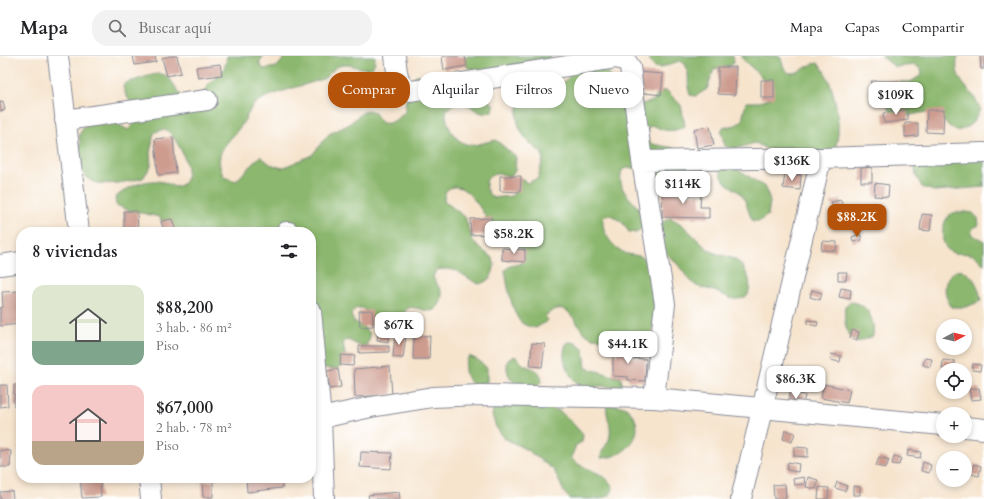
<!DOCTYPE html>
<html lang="es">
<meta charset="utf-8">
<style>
:root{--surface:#fff;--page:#f2f2f2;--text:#202124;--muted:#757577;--line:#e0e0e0;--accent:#b45309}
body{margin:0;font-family:Cardo,serif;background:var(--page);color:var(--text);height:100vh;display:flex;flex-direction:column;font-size:15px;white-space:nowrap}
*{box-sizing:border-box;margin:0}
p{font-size:13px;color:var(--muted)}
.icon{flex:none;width:22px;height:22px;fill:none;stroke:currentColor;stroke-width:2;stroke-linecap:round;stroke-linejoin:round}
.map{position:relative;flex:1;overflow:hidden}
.drawer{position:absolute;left:16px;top:171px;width:300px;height:256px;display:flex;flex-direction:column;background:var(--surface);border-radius:16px;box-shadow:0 2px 6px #0003}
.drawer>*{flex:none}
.guide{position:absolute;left:328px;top:16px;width:380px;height:36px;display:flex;gap:8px}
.needle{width:26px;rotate:83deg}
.fabs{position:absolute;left:936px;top:263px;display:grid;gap:8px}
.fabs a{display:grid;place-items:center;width:36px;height:36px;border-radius:50%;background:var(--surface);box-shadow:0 2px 6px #0003;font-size:20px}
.price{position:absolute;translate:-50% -34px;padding:0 9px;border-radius:8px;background:#fff;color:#222;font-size:13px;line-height:26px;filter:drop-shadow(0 1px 2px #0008)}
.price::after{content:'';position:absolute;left:50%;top:24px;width:12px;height:9px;margin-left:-6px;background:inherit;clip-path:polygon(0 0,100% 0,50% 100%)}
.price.selected{background:var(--accent);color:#fff}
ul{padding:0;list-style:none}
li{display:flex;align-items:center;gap:12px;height:100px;padding:0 16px}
li span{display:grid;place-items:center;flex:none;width:112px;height:80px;border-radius:12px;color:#555}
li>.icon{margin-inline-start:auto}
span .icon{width:48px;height:48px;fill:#fffc;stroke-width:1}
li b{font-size:17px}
h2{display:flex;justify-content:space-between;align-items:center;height:48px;padding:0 16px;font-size:17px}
.pill{padding:0 14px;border-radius:16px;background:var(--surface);box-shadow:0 2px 6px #0003;font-size:14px;line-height:36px}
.pill.selected{background:var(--accent);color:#fff}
header{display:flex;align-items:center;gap:24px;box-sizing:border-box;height:56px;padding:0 20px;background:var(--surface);border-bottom:1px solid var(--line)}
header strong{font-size:19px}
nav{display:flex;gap:22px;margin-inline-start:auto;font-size:14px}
.search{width:280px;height:36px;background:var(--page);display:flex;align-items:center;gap:10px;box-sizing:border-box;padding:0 14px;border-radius:16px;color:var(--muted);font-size:15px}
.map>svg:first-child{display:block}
</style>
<header>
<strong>Mapa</strong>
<div class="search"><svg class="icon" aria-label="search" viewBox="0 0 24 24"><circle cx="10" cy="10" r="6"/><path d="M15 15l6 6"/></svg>Buscar aquí</div>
<nav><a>Mapa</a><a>Capas</a><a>Compartir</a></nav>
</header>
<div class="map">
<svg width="984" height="443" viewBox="0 0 984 443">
<rect width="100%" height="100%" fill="#fff"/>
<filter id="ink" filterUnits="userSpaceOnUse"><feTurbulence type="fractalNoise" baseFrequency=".025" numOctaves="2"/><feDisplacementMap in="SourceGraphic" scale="8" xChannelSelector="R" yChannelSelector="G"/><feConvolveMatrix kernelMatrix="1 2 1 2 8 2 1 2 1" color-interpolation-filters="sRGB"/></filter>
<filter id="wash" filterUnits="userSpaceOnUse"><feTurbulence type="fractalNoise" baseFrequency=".012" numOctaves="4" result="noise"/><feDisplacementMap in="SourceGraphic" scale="16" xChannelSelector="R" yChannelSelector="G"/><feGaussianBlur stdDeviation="0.9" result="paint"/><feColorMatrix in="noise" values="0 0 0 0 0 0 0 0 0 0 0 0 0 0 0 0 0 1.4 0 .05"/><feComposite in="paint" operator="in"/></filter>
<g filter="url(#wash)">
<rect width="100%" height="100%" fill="#f6e4cd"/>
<path fill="#8cb76e" stroke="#547366" d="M227 0H263L259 7 263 13 277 11 286 0H375V6L372 12C360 15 351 6 339 10 332 12 329 20 323 23 302 30 279 35 260 44 249 50 249 59 242 68 231 86 210 95 224 121L236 125 260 100 270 108 282 112 312 99 329 78 348 69 362 57 368 54 374 56 382 67C393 69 397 62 405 56 406 42 406 29 416 19 427 19 430 24 438 29 452 38 483 35 494 49L492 55C472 66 467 30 446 55 445 69 456 89 472 89 479 89 488 85 496 84L516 101 515 115 511 120C506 119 501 118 497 118 482 119 484 135 493 142L512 140 516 134V128L521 123 527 127 538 122 543 103 542 97C527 86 514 73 518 52 520 45 523 40 524 33L520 28 479 16 467 11 463 5 464 0H551L547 4 544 24C554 29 566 29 571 17L603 9C610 19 627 47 640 48 644 48 649 46 653 45L660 35H667L681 49 685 70C676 76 663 76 655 70L648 71 647 83 652 88 674 92C682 103 698 104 707 114 710 118 712 123 710 128 706 136 671 136 663 133 647 126 641 105 622 114 620 120 620 126 623 133 628 145 659 163 636 177L629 176 622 166 611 159 604 160C599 174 612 191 625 197 631 200 640 198 645 203 656 216 656 266 651 282 649 289 644 294 638 298L624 296 610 282C604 282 597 284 591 281 573 274 572 237 545 260L547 265 536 272C530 271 522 269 519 264 511 252 507 227 505 214L510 210 523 207C528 191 520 191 508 186 503 184 498 178 495 174 486 164 468 123 450 132 445 134 444 139 444 145L465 161 473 185 478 191 493 202C496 214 492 225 479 228 461 220 459 210 436 214L433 221C435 227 440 231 442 237 442 242 441 246 439 249 431 262 419 249 408 252L399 263 388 271 377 265 363 252H356L351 258 353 264 369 276 370 283 366 289 360 290 348 284 343 286 346 306C339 313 333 315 323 311L311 247V176H272L265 172 258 176H165L160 161 128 154 116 149 115 142C130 128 156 118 174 131 204 129 175 77 166 74 161 73 158 75 154 77L150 97 151 110 143 122C125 126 85 137 80 110 77 99 82 89 79 79L86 68 112 62 116 67 128 74 137 65C138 49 125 44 123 30 128 24 132 26 139 23 170 12 166 19 183 42L204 36C211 18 224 26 227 0Z
M650 0H733L734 7 728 11 714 13 707 33 696 40 690 39C686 28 691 19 685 8L679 5 660 12 654 11 650 5Z
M740 0H780L784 12 789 17C802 18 806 8 818 7 834 21 846 81 832 97L766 93 756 87C744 89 736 96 725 90L721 76 724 71 736 69 742 65 746 46H759L771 42C767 20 754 16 740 0Z
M881 0H958C951 27 974 32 980 53 975 66 971 71 957 75 946 70 942 61 932 55L905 60 892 59 886 48 885 35 891 26H910L922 19 921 13 915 9 895 11Z
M984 103V131L934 135 922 131 916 120 915 108Z
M720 112 738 113 766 132 770 146 768 159 760 165H753C748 158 748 149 743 141 734 128 722 132 720 112Z
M966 156 973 157 978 162 979 169 973 172 971 178 984 185V209C980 205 978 201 973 199 966 196 958 199 951 196 940 190 941 172 947 162 951 155 959 156 966 156Z
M670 162C686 168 694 183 708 193 720 202 736 198 744 213 750 222 751 228 748 239 734 248 728 240 714 235 707 232 700 233 694 228 682 218 681 207 664 197L659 168Z
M959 214C974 217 979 231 981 245L966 251H952C942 240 942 218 959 214Z
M850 246C868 247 875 264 873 280L858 286C844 280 844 263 845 250Z
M569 286 576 287 584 294 586 312 621 322 623 332C613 333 611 330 603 330 595 329 589 335 580 330 568 319 560 304 566 288Z
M469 300 478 304 487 312V326L474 329C464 324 462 308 469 300Z
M514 300C519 302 520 306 524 309 534 314 541 313 542 325 532 340 501 328 508 304Z
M495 346 539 347C545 351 551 351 557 354 564 357 578 373 583 379L582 386 576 389 571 402C583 416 607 414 613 433L610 439 600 443H570L565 438 554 414 527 394 504 382 496 371 492 359Z
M607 348C612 349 622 349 626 352 651 372 629 402 601 402 601 392 609 389 610 379 612 368 605 360 607 348Z"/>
<g id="blocks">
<path fill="#cd9c8f" d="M133 0H155L156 6 135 9Z
M170 0H177L181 17 167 20 162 2Z
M446 0H465L467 10 444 14 442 1Z
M980 0H984V13H981Z
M220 8 222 19 198 22 196 11Z
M718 11H736L735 39 718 38Z
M639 16 663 18 661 39 637 36Z
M761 24H774V42H761Z
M871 25H898V45H871Z
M3 45 5 54 0 55V46Z
M907 54 908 64 884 67 883 57Z
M927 54H944L943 77 926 76Z
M905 67H918V80L905 81Z
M710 70 714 89 697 92 694 73Z
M173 81 176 117 158 119 155 83Z
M872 111V126H861V112Z
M785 117 801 119 800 134 783 132Z
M500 120H521L520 136 500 135Z
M875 127 889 129 888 141 874 140Z
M663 132H680V138H701L700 151H709V162L662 161Z
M841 144 843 153 834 155 831 146Z
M865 152 866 161 857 162 856 153Z
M124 155H137L138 174H124Z
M922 158 932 159 930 175 920 174Z
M492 162V178L471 179 470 163Z
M172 163 176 176H164L161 165Z
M860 178 862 184 853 186 852 181Z
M822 185 837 186 836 195 821 194Z
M502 192 525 194V206L502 204Z
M838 216H847L846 224H838Z
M841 232 851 234 850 243 839 241Z
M812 234 822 237 820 244 810 241Z
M21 235V268L0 270V252L3 251 2 236Z
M372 254 373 270 360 271 359 255Z
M808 264 818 266 817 270 807 268Z
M379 268 390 270 388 286 377 284Z
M852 274 859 276 857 284 850 282Z
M395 279 406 280 403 302 393 301Z
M414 279 430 280 429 303H413Z
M532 287 545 288 542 311 530 310Z
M617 288H627L628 302 646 303 645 325 628 324V321L613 320V299H617Z
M359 290H389V296L359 297Z
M831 298 841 300 840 306 830 304Z
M341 299 355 300 353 310 340 309Z
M925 302 932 303 930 311 923 309Z
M943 304 955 305V314L942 313Z
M973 308 981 309 980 315 972 314Z
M390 310 392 339 355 341 354 313Z
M338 313 341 331 330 333 327 315Z
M824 328 850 334 847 347 821 342Z
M0 329H7L8 350 0 351Z
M14 329H21V350H14Z
M979 332 981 343 971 344 969 333Z
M790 336 805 339 802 353 788 350Z
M785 374 795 377 792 386 783 383Z
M794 391 808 392V401L794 400Z
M0 394 11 395 10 411H0Z
M908 394 921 396 920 402 907 400Z
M361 396 392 397 391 413 360 411Z
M894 400 901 402 899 409 892 408Z
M879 401 889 404 886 412 876 410Z
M788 406 799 408 798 416 787 414Z
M923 406 931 409 929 417 921 415Z
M974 408 981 410 979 420 971 418Z
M804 421 805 428 794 429 793 423Z
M808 421 818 424 816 433 806 431Z
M80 422H100L101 441 82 442Z
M246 422H281L282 432 247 436Z
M202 425H213V441H203Z
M837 426 847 430 845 435 835 432Z
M785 428 786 442 774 443 773 429Z
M853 430 860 431V439H853Z
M819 431 829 432 828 443H818Z
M12 435 13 443H0V436Z
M399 436 400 443H369L368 439Z"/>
</g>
</g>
<g filter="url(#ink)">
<use href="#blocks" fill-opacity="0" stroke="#888a96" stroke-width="1"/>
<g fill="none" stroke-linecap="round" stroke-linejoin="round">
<g stroke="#888a96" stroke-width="22">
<path id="minor" d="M58 0 79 176
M395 0C397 13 396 30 411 35L617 2 626 5 630 11 642 105 665 248 654 342
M65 64 207 44
M642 105 821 102 984 97
M286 176H289
M0 209 21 206
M311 255 321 362 324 443
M321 362 371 351 433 341 480 339 654 342 943 369
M965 371 984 373
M149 422 151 443
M741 443 821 102"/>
</g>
<use href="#minor" stroke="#fff" stroke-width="20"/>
</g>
</g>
</svg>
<div class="fabs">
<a><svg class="needle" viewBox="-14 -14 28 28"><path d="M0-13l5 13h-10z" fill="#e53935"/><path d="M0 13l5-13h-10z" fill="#757577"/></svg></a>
<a><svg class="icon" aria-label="locate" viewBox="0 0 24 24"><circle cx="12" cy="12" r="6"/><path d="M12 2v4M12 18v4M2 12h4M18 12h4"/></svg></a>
<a>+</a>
<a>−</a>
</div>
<b class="price" style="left:896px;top:60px">$109K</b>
<b class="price" style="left:792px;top:126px">$136K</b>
<b class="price" style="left:683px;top:149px">$114K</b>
<b class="price selected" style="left:857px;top:182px">$88.2K</b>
<b class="price" style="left:514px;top:199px">$58.2K</b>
<b class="price" style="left:399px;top:290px">$67K</b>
<b class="price" style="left:628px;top:309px">$44.1K</b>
<b class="price" style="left:796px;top:344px">$86.3K</b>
<div class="guide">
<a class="pill selected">Comprar</a>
<a class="pill">Alquilar</a>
<a class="pill">Filtros</a>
<a class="pill">Nuevo</a>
</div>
<section class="drawer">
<h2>8 viviendas<svg class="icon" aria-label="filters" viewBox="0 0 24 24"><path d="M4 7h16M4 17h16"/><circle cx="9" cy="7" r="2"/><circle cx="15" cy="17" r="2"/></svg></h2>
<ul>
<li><span style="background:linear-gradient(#dfe7d0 70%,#7fa58c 0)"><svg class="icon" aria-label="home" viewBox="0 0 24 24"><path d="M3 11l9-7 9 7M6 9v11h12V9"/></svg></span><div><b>$88,200</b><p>3 hab. · 86 m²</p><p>Piso</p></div></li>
<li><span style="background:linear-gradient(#f6c9c9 70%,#b9a48a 0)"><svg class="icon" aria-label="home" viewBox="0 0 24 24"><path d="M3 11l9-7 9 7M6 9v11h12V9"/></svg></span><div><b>$67,000</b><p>2 hab. · 78 m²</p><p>Piso</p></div></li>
</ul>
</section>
</div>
